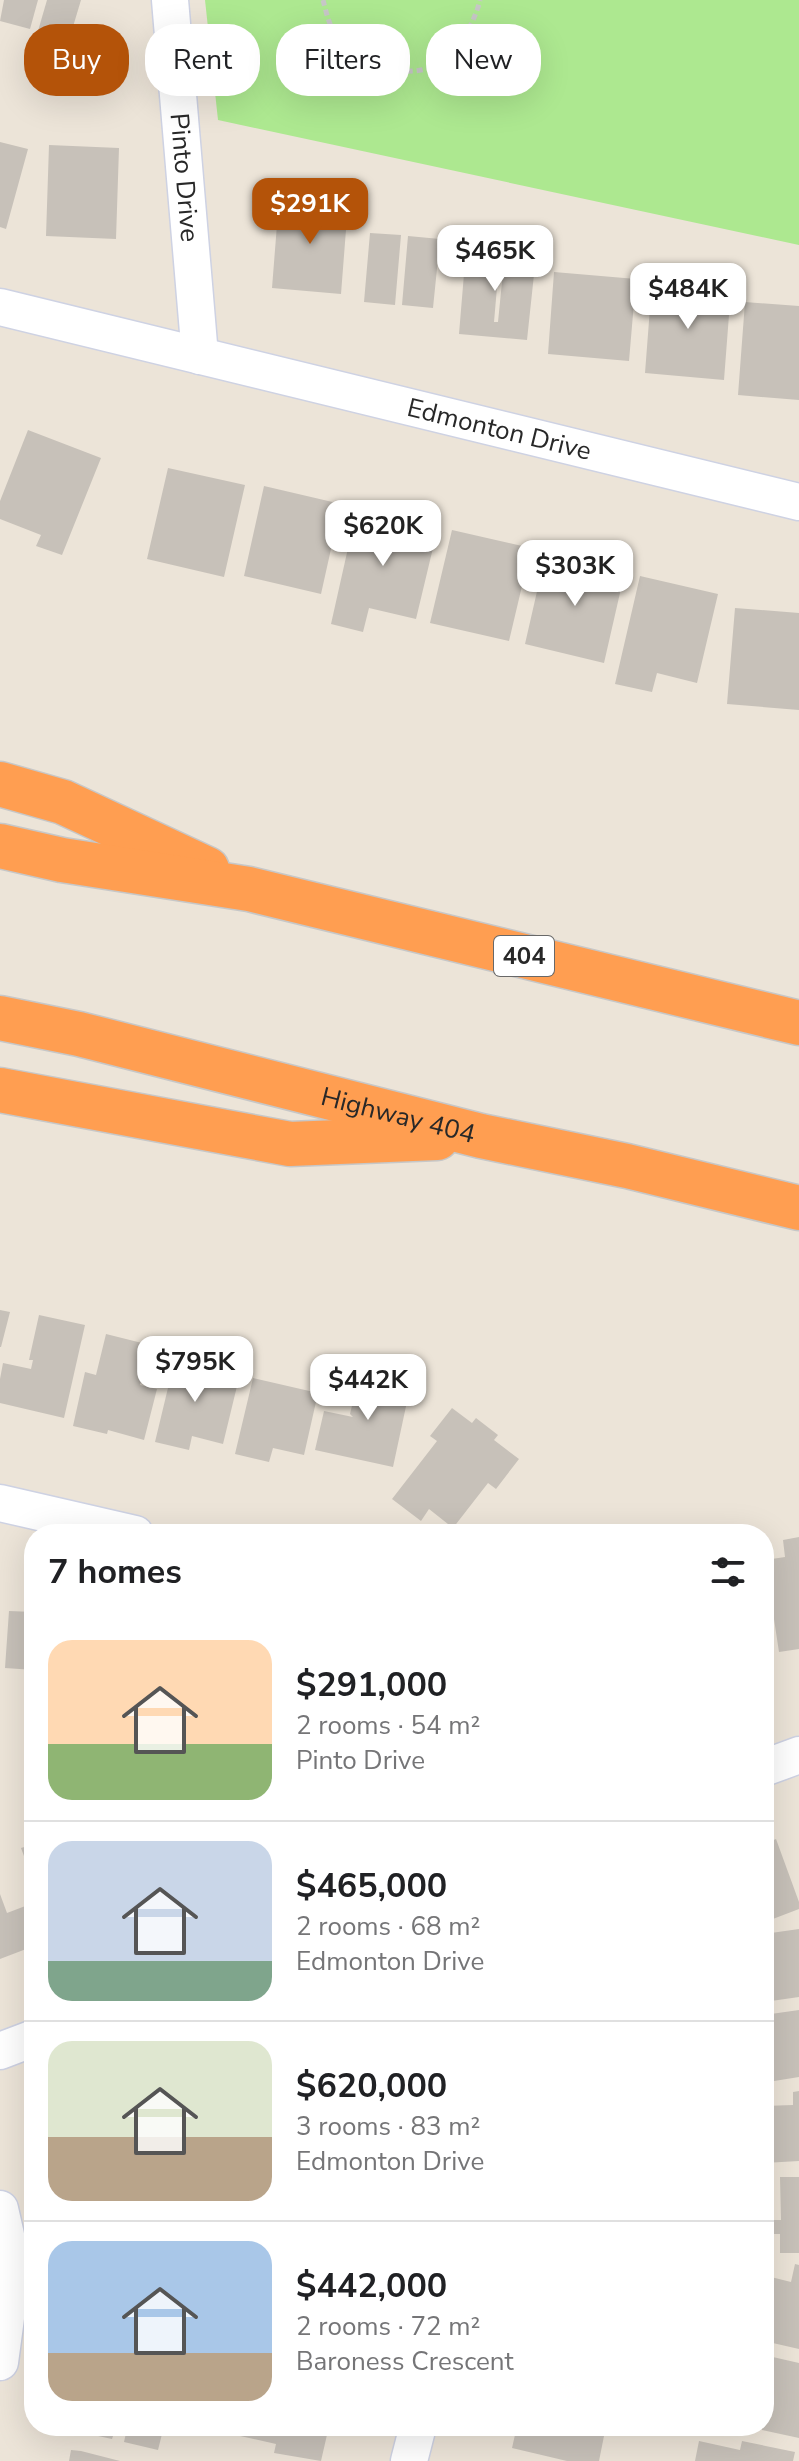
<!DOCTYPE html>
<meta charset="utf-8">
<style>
:root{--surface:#fff;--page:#f6f6f6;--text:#202124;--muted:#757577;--line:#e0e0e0;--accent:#b45309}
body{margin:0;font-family:"Nunito Sans",sans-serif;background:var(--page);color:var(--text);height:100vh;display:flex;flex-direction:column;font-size:30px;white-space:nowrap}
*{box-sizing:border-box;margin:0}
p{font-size:26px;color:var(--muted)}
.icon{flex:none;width:44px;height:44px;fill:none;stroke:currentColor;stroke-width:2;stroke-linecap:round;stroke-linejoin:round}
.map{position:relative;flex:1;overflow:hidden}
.panel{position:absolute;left:24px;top:1524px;width:750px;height:912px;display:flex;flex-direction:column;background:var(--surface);border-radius:32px;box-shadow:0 8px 32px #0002}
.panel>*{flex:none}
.guide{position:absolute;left:24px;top:24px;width:752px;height:72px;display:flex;gap:16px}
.price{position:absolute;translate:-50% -68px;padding:0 18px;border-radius:16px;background:#fff;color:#222;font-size:26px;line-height:52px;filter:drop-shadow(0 2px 4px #0008)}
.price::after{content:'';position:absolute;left:50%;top:48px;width:24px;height:18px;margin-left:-12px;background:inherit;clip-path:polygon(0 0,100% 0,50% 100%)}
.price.on{background:var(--accent);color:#fff}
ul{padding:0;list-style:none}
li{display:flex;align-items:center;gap:24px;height:200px;padding:0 24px}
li+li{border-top:2px solid var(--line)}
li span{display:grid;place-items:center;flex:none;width:224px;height:160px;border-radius:24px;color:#555}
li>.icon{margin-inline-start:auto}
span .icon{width:96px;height:96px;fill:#fffc;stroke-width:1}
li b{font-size:34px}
h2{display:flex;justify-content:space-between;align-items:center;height:96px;padding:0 24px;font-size:34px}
.pill{padding:0 28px;border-radius:32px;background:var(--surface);box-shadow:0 8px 32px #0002;font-size:28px;line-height:72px}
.pill.on{background:var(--accent);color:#fff}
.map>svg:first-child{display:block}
</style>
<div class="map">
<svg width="799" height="2461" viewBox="0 0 799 2461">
<rect width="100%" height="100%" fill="#ece4d8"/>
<path fill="#ade890" d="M205 0H799V245L218 120Z"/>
<path fill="#c7c1b9" d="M4 0H38L30 29 0 21Z
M47 0H81L69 40 38 31Z
M0 142 28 149 6 229 0 227Z
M49 145 119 148 116 239 46 236Z
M279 199 348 204 341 294 272 288Z
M370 233 401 235 395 305 364 302Z
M408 236 440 239 433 308 402 305Z
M467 238 501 241 494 322H498L504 262 535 265 527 340 459 334Z
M554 272 636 279 629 361 548 354Z
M652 282 731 289 724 380 645 373Z
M745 302 799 306V400L738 395Z
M28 430 101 458 62 555 36 546 41 535 0 519V501Z
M168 468 245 485 224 577 147 559Z
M264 486 341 504 321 594 244 576Z
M357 508 438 527 416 619 369 608 363 632 331 624Z
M452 530 531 548 509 641 430 623Z
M546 552 625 571 604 663 525 644Z
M640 576 718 594 697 683 657 673 652 692 615 684Z
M735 608 799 613V710L727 704Z
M0 1310 10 1312 1 1347H0Z
M39 1315 85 1325 64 1418 0 1403V1379L3 1363 31 1369 33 1360H29Z
M106 1334 150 1345 140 1385 157 1389 144 1440 108 1430 107 1434 73 1426 85 1372 96 1375Z
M179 1351 208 1358 204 1374 238 1382 223 1444 192 1436 189 1450 155 1442 173 1367 175 1368Z
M360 1372 411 1383 393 1467 315 1450 324 1411 353 1417 350 1414Z
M253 1378 318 1393 304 1455 273 1448 269 1462 235 1454Z
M452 1408 472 1423 476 1418 498 1435 494 1440 519 1459 496 1489 488 1483 453 1528 429 1509 421 1521 392 1499 437 1441 430 1436Z
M799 1537V1649L779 1652 765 1560 785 1557 783 1540Z
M9 1611 34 1612V1670L5 1668Z
M766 1645 769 1667H764V1646Z
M776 1839 799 1902V1909L765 1922 764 1844Z
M34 1844V1883L21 1848Z
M0 1894 7 1913 28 1905 34 1920V1946L0 1959Z
M799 1929V1997L764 2002V1934Z
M799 2010V2077L768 2082 766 2069 764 2070V2015Z
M799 2091V2161L764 2163V2106L793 2105V2092Z
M780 2177H799V2253H780V2234H771L770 2220H781Z
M795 2264 799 2265V2349L764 2341V2287L767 2276 791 2282Z
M764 2355 799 2363V2438L762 2430Z
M76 2426H164L158 2450 124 2442 126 2433 115 2430 112 2439 75 2431Z
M242 2426H329L321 2461 274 2453 276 2444 240 2436Z
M517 2426H606L599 2461H567L512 2448Z
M699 2441 740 2450 742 2441 795 2452 793 2461H695Z
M71 2450 81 2451 120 2461H69Z"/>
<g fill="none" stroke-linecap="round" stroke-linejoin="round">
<g stroke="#ced2e3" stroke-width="39">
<g id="minor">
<path id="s1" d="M170 0 200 356"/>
<path id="s2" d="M0 307 799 502"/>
<path d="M0 1503 135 1534"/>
<path d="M764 1768 799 1755"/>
<path d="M0 2051 34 2038"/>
<path d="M0 2209 13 2266 0 2362"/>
<path d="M409 2461 418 2426"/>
</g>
</g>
<g stroke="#c7c7c7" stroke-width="47">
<g id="motorway">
<path d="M0 784 63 802 207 869"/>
<path d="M0 846 62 860 249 889 799 1023"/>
<path id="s3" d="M0 1018 79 1034 481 1136 627 1166 799 1208"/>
<path d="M0 1090 290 1144 437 1138"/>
</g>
</g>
<path stroke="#c7c7c7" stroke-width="5" stroke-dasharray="6 4" stroke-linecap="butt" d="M323 0C326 11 329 26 336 35 355 64 397 78 430 68 454 62 475 22 480 0"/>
<use href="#minor" stroke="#fff" stroke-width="36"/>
<use href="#motorway" stroke="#ff9e51" stroke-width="44"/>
</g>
<g text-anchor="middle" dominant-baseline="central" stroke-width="6" stroke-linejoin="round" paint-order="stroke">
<rect fill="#fff" stroke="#686868" stroke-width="2" x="494" y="936" width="60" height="40" rx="6"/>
<g font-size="24" font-weight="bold" fill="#282828">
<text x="524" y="956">404</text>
</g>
<g font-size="26" fill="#282828" stroke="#fff">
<text stroke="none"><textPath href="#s1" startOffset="178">Pinto Drive</textPath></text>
<text stroke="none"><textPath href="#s2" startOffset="514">Edmonton Drive</textPath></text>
<text stroke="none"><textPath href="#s3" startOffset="410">Highway 404</textPath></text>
</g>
</g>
</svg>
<b class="price on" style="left:310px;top:246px">$291K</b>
<b class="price" style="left:495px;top:293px">$465K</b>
<b class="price" style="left:688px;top:331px">$484K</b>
<b class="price" style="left:383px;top:568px">$620K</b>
<b class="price" style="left:575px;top:608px">$303K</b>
<b class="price" style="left:195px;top:1404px">$795K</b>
<b class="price" style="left:368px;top:1422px">$442K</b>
<div class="guide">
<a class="pill on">Buy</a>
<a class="pill">Rent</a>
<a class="pill">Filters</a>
<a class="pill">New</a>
</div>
<section class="panel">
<h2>7 homes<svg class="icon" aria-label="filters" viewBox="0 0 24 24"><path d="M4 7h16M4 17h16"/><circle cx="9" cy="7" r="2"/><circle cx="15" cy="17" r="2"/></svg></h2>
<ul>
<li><span style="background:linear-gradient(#ffd9b3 65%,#8fb573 0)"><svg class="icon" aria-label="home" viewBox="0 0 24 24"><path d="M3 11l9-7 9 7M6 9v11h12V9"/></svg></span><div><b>$291,000</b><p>2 rooms · 54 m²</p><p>Pinto Drive</p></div></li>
<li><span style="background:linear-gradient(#c9d6e8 75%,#7fa58c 0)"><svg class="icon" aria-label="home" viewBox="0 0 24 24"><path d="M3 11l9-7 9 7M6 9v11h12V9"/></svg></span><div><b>$465,000</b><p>2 rooms · 68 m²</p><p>Edmonton Drive</p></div></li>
<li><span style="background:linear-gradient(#dfe7d0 60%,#b9a48a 0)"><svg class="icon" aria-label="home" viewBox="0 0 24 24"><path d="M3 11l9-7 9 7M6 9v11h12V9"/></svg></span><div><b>$620,000</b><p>3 rooms · 83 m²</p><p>Edmonton Drive</p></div></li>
<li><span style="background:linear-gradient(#a9c7e8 70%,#b9a48a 0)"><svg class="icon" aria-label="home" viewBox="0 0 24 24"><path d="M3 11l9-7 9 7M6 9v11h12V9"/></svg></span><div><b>$442,000</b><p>2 rooms · 72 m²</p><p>Baroness Crescent</p></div></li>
</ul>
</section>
</div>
